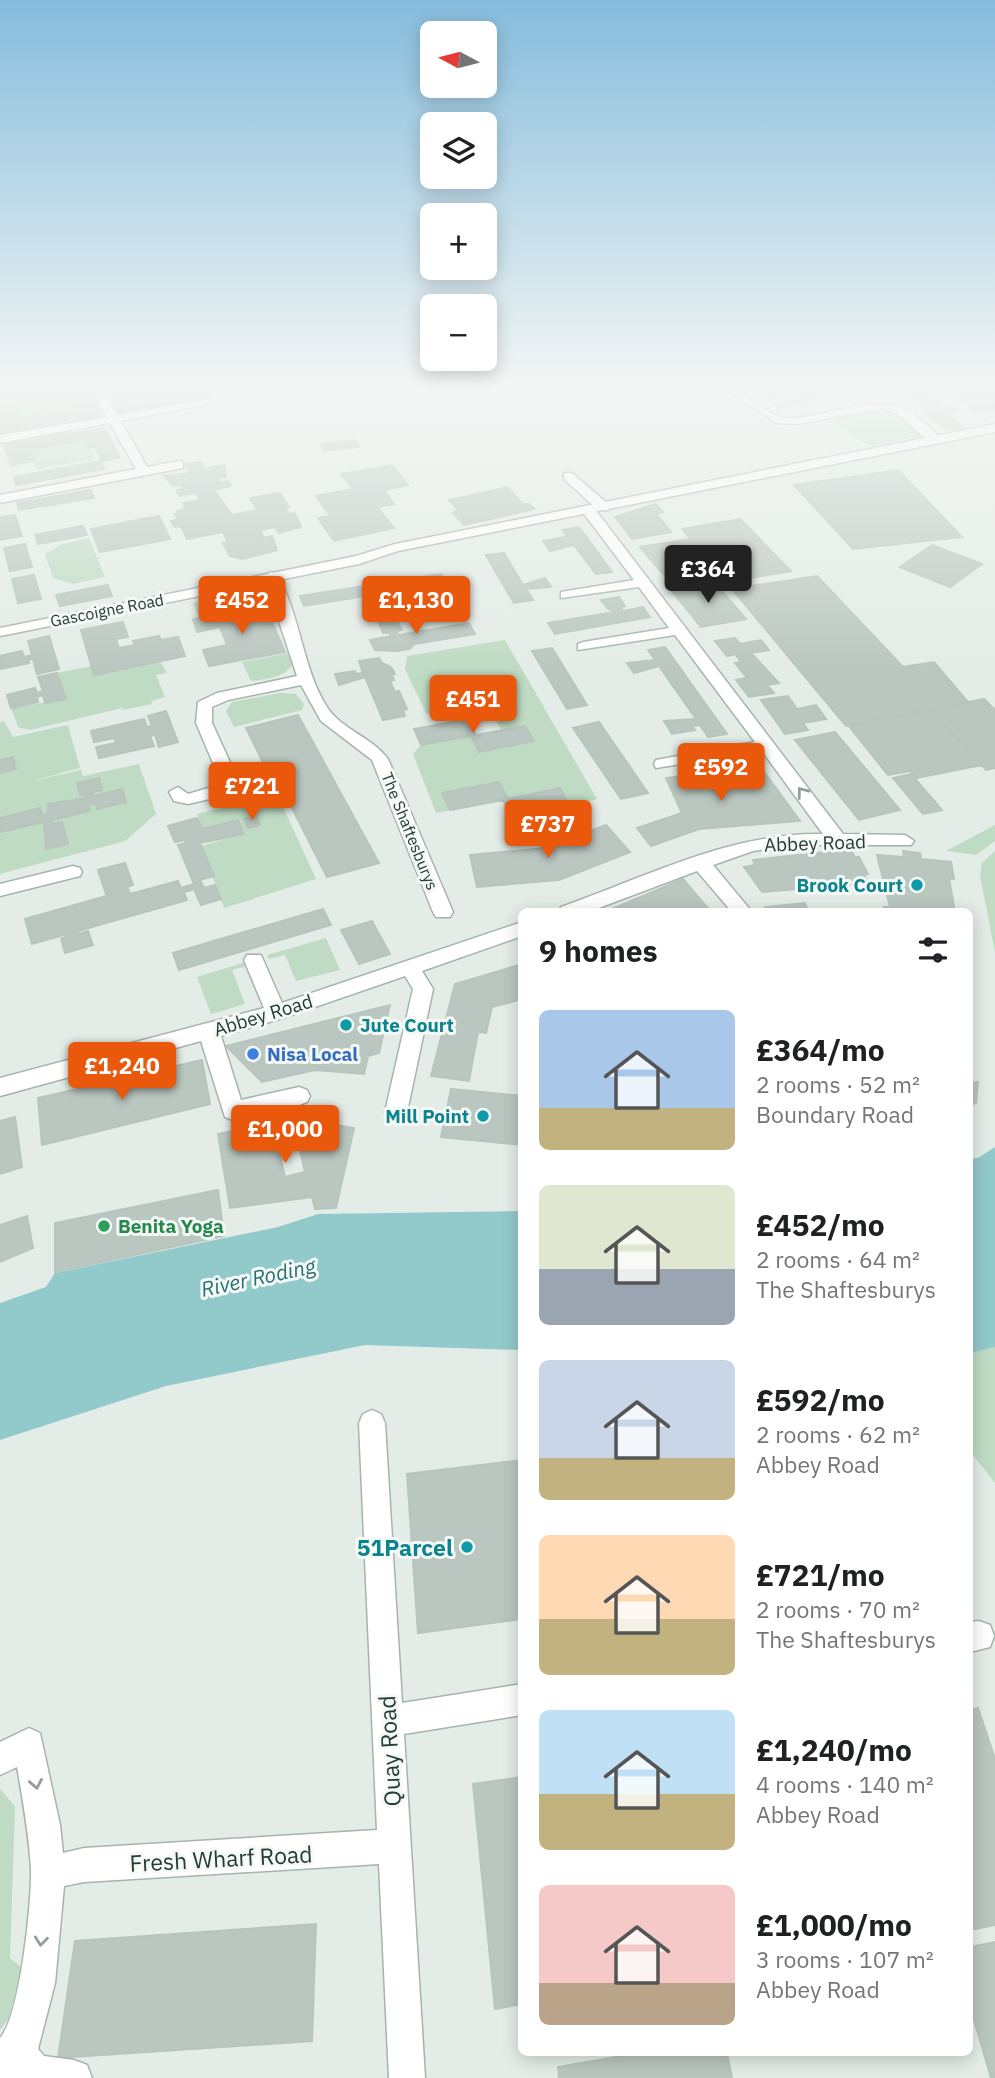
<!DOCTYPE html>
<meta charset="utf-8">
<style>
:root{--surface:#fff;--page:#f2f2f2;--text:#202124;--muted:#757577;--accent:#ea580c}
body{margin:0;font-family:"IBM Plex Sans",sans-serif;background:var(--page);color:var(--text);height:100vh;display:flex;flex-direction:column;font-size:26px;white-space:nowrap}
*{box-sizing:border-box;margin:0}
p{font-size:23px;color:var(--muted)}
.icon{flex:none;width:38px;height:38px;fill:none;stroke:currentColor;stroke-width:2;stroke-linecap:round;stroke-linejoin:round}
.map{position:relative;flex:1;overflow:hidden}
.side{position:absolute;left:518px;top:908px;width:455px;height:1148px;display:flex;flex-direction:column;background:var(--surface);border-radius:10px;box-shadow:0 4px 18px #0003}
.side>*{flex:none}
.needle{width:46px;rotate:277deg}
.controls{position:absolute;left:420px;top:21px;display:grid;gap:14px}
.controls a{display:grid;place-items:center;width:77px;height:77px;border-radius:10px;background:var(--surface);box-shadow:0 4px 18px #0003;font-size:35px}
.price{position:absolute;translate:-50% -60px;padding:0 16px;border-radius:7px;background:var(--accent);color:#fff;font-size:23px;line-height:46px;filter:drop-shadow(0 2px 4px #0008)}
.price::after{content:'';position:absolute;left:50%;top:42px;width:21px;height:16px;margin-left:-10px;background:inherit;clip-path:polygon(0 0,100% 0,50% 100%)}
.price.active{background:#222;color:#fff}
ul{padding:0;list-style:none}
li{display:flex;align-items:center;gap:21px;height:175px;padding:0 21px}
li span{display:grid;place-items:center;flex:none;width:196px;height:140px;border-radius:10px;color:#555}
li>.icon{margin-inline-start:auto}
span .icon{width:84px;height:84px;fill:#fffc;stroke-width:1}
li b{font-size:30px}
h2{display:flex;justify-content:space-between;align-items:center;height:84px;padding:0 21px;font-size:30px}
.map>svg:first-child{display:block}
</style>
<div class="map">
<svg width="995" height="2078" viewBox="0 0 995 2078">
<rect width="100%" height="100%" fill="#e4ece7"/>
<path fill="#bfdbc3" d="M123 382H177L182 390 133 399Z
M64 391 74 409 20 419 11 400Z
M875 409 887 411 922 436 869 446 827 418Z
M86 440 95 459 37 469 30 450Z
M89 538 105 577 73 584 53 578 45 554 62 544Z
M254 590 265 592 271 604 199 617 193 603Z
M505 640 597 799 570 806 560 788 436 813 413 754 421 745 471 736 479 752 533 741 525 726 501 730 495 718 467 710 435 716 426 713 405 669 407 656Z
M288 653 294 661C287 678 267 679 251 681L242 662Z
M160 661 167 673 156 675 165 697 151 701 152 704 123 710 122 708 30 730 18 727 11 708 66 699 57 673 92 666Z
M280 693 296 694 304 704 302 710 234 727 226 711 232 702Z
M4 721 13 737 68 725 80 768 28 782 81 770 83 776 139 764 156 814 125 841 0 874V722Z
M277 794 316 879 224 908 201 846 244 834 238 820 203 829 197 814Z
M995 825V841L976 855 946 851Z
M995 851V953L980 875 982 863Z
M326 938 340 970 296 981 285 955 269 959 267 955Z
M246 962 247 966 232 970 245 1004 211 1014 197 977Z
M995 1311V1483L970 1451V1315Z
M0 1789 15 1806 10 1958 22 1968 9 2018 0 2030Z"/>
<path fill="#92c9cb" d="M995 1147V1347L970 1353V1159L978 1158Z
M521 1211V1350L365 1345 166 1386 0 1440V1303L46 1287 55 1273 278 1227 318 1214Z"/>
<path fill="#bac6c0" stroke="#b7c5bd" stroke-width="2" d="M49 382H84L88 387 11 400 15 410 0 412V391Z
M123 382 133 399 114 402 104 384Z
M177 382H204L206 386 182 390Z
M239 382H304L307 386 248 395Z
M325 382H400L322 396 312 385Z
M886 382H903L940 404 927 407 895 388 874 392 865 386Z
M946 382 995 383V410L973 411Z
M206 386 213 397 120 414 114 402Z
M807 386 814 391 768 400 761 395Z
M88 387 97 405 74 409 64 391Z
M818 394 826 399 779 408 772 403Z
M97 405 103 417 0 435V412L15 410 20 419Z
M950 407 956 412 946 413 964 427 947 429 922 411Z
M104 428 113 444 89 448 86 440 30 450 34 461 11 465 4 445Z
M355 440 359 447 324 451 321 444Z
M114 446 120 457 102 461 96 449Z
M101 461 104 469 16 485 14 477Z
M201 462 205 469 224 465 226 477 217 478 220 483 228 481 231 486 214 490 232 515 257 510 250 498 280 493 289 507 285 508 289 514 295 513 301 527 279 533 275 527 260 530 264 538 272 536 277 550 243 559 230 556 223 543 228 542 223 532 187 539 181 526 174 527 171 521 178 520 175 514 178 513 177 511 185 509 183 503 200 500 196 493 179 496 176 490 184 489 182 485 173 486 164 476 191 473 186 464Z
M392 465 408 485 384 490 394 504 377 507 394 528 334 541 318 518 330 516 327 511 335 509H325L316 496 353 489 341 474Z
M898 470 962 537 853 549 794 485Z
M507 487 523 504H529L535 509 464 525 453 513 458 510 449 500Z
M91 490 94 498 19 510 17 503Z
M656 504 663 512 657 513 659 517 671 532 632 539 615 517Z
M15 515 22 536 0 540V517Z
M159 516 170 539 100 552 91 529Z
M740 519 791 571 726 582 682 529Z
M83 526 87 535 38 544 35 535Z
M579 527 612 572 596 574 574 545 550 551 543 541 565 537 570 540 562 530Z
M689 539 700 551 671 556 683 570 663 574 640 547Z
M25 544 32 567 10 571 4 548Z
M932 545 982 564 950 587 900 567Z
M504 553 523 585 545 578 551 587 526 589 533 600 514 603 486 555Z
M441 574 446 583 304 606 300 596Z
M34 575 41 599 18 603 12 579Z
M817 576 903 667 934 662 968 702 846 726 732 589Z
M714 582 746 619 701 627 671 590Z
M108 585 112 596 60 606 56 595Z
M619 597 625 606 621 607 623 611 643 607 650 617 555 634 548 623 615 612 608 609 601 600Z
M265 606 285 652 209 666 203 650 227 645 220 627 197 632 193 619Z
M397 620 402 630 397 631 398 635 469 623 475 634 415 644 409 649 396 651 375 650 370 640 391 636 389 633H383L379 623Z
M123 622 128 637 116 639 119 648 135 645 133 641 159 636 161 640 178 637 185 656 94 675 81 630Z
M49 636 59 669 37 674 33 659 28 660 29 663 0 669V656L22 651 24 657 32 655 28 641Z
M735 638 740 644 761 640 769 650 751 653 779 683 767 685 774 693 749 697 736 680 747 678 735 663 741 662 735 654 727 656 715 641Z
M665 647 727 734 708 737 700 725 692 726 695 730 672 734 664 721 696 719 659 666 634 673 627 663 655 660 648 650Z
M552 648 587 705 567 709 532 651Z
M379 658 382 663 391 667 395 674 392 675 394 680 390 681 395 692 399 691 407 709 403 710 405 716 383 720 365 677 339 685 335 674 355 671 356 674 363 673 359 661Z
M57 673 66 699 45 703 43 695 37 697 38 702 11 708 7 695 35 688 37 693 43 691 38 677Z
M788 696 797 709 816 705 826 719 803 723 808 730 785 734 761 700Z
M984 699 995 710V768L986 770 930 709Z
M929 709 981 765 917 778 911 771 888 775 848 725Z
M166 711 178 742 159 747 155 735 150 736 154 746 99 758 96 747 116 743 114 738 94 742 91 731 144 719 147 727 152 726 148 716Z
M298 715 379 863 327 877 287 798 281 799 246 728Z
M468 719 476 735 525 726 534 741 479 752 471 736 421 745 414 729Z
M599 722 648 793 621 799 573 728Z
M835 732 900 810 859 820 795 740Z
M13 757 16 769 0 773V760Z
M759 765 800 821 699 829 651 846 637 828 682 813 666 778Z
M911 774 942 810 923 814 893 778Z
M99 778 102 790 92 792 94 796 122 789 126 802 97 809 96 803 88 805 90 811 52 820 53 824 62 822 68 844 46 849 44 822 0 832V818L40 808 42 815 48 813V804L86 798 85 794 80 795 77 783Z
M499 782 508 799 450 810 442 793Z
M560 788 570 806 512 817 503 800Z
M256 816 260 825 248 828 244 819Z
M197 818 203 829 238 820 244 834 200 843 214 876 200 880 204 888 215 885 221 899 201 905 194 889 184 892 187 900 32 944 25 919 117 893 106 894 98 870 125 863 133 885 127 887 130 894 178 881 181 888 194 884 178 845 186 843 184 840 175 842 168 826Z
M606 825 630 852 559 880 477 887 470 855 546 848Z
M850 849 855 857H859L868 874H864L868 883 762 892 744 867 755 865 753 860Z
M903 851 920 853 921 859 951 862 954 879 949 878 955 912H885L884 907H890L877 855 904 857Z
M683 879 711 912H605Z
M805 903 808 912H767L765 907Z
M323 909 331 925 179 970 173 953Z
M372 921 390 954 359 964 341 930Z
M77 931 78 934 88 931 93 945 65 953 61 939Z
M519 965 522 970V999L492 1007 486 1033 478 1032 469 1081 431 1076 455 984Z
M390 1005 379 1053 368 1056 364 1074 315 1070 262 1082 226 1046Z
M202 1060 210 1104 42 1145 38 1098Z
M978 1082 976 1103 973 1104 970 1114V1083Z
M451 1089 522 1096V1145L441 1137Z
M15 1117 22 1167 0 1174V1121Z
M292 1117 354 1128 336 1208 315 1209 312 1197 230 1208 218 1134 272 1123 285 1177 305 1172Z
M218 1190 224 1236 55 1272V1223Z
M27 1216 33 1248 0 1262V1225Z
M522 1460V1619L418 1633 407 1474Z
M978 1708 995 1759V1925L970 1930V1710Z
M522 1777V2004L495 2009 473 1784Z
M316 1924 312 2041 58 2058 75 1941Z
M995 1942V2078H991L970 2006V1947Z
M638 2053H727L732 2078H559L558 2067Z"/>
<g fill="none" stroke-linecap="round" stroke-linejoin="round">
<g stroke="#a7b4ad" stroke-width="3">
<path id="minor" d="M29 382 0 389V383Z
M88 382H99L117 415 216 398 206 382H217L229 400 121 421 147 467 179 461 183 462V468L0 503V495L136 469 110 423 0 443V435L107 417Z
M715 382C742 382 756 410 781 417 793 420 807 416 819 414 876 403 898 391 942 440L932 443 894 412 881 409 798 424 777 423Z
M564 473H572L608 504V510H598L564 479Z
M584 508H594L843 834 905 835 914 841 911 845H800L753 851 713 865 752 912H732L697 871 588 912H559L561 907C646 877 732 832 823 834L762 751 656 768 654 764 656 760 755 742 675 635 578 650V644L583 642 669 628 639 587 561 598V592L634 580 582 511Z
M271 572 276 573C301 615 302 668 327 707 342 730 372 737 388 759L453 912 450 917H436L433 912 372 760 321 721 301 685 228 700 212 707V723L240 784 235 793 188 804 174 801 169 792 178 787 188 794 222 784 196 723 198 702 217 693 297 676 264 576Z
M73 866 80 868 82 872 80 876 0 896V884Z
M522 922V936L422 971 433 989 407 1112 404 1118 396 1121 388 1118 385 1112 413 989 405 976 283 1018 221 1036 241 1100 299 1087 307 1090 310 1096 307 1102 299 1105 233 1120 225 1117 201 1041 0 1096V1078L264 1008 244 960 247 955H261L282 1003Z
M372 1410 381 1414 385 1423 402 1703 522 1684V1715L404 1734 425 2078H389L379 1864 84 1882 64 1886 55 1983 38 2049 44 2056 74 2060 87 2065 92 2078H0V2038C20 2017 32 1901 31 1869 29 1835 23 1801 17 1767L0 1775V1742L29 1728 40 1733 60 1825 63 1853 84 1848 377 1830 359 1423 363 1414Z
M979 1621 990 1625 994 1636 990 1647 970 1652V1622Z"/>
</g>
<g stroke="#a7b4ad" stroke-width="3">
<path id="tertiary" d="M995 424V432L398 551 359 564 0 636V628L356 556 395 544Z"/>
</g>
<use href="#minor" fill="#fff" fill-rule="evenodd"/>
<use href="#tertiary" fill="#fff" fill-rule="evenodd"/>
</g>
<defs><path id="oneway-chevron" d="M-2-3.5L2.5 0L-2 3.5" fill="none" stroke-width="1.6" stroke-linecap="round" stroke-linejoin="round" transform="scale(1.75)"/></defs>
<g stroke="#929e99">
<use href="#oneway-chevron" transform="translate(802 792) rotate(-127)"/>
<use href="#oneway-chevron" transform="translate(36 1784) rotate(80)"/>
<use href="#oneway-chevron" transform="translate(41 1941) rotate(96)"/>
</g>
<linearGradient id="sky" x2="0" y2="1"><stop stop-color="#85bcdc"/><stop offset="0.57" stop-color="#f3f6f4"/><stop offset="1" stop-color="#f3f6f4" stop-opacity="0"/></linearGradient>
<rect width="995" height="673" fill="url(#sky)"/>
<g fill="#0f9aa8" stroke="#f4f9f6" stroke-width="2.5">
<circle cx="917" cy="885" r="7"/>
<circle cx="346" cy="1025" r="7"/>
<circle cx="483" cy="1116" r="7"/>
<circle cx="467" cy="1547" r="7"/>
</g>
<circle fill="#3f7fe0" stroke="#f4f9f6" stroke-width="2.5" cx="253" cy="1054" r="7"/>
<circle fill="#2e9e5b" stroke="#f4f9f6" stroke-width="2.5" cx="104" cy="1226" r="7"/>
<g text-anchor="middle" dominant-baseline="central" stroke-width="6" stroke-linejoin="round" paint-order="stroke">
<g font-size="16" fill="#253c33" stroke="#f4f9f6">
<text transform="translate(107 610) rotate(-11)">Gascoigne Road</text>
<text transform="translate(410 831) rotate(68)">The Shaftesburys</text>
</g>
<g font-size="19" fill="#253c33" stroke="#f4f9f6">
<text transform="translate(815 843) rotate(-2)">Abbey Road</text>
<text transform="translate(263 1015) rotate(-17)">Abbey Road</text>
</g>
<g font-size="19" font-weight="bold" fill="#0d838f" stroke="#f4f9f6" text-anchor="end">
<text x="903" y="885">Brook Court</text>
<text x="360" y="1025" text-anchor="start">Jute Court</text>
<text x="469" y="1116">Mill Point</text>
</g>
<g font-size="19" font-weight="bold" fill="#366cbe" stroke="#f4f9f6" text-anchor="start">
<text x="267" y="1054">Nisa Local</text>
</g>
<g font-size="19" font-weight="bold" fill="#27864d" stroke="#f4f9f6" text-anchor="start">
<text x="118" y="1226">Benita Yoga</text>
</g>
<g font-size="21" font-style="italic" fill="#256f72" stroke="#f4f9f6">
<text transform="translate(258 1277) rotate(-12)">River Roding</text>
</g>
<g font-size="23" font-weight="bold" fill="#0d838f" stroke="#f4f9f6" text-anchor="end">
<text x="453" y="1547">51Parcel</text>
</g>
<g font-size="23" fill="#253c33" stroke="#f4f9f6">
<text transform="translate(389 1751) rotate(-93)">Quay Road</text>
<text transform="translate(221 1858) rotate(-3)">Fresh Wharf Road</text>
</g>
</g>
</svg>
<div class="controls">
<a><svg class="needle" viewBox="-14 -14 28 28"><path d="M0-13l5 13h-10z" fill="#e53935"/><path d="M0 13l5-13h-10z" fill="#757577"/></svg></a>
<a><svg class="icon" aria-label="layers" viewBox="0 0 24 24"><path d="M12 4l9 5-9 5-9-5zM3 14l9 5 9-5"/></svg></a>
<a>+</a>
<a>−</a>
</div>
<b class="price active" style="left:708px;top:605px">£364</b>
<b class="price" style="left:242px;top:636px">£452</b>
<b class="price" style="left:416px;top:636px">£1,130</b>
<b class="price" style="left:473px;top:735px">£451</b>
<b class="price" style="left:721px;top:803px">£592</b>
<b class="price" style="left:252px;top:822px">£721</b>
<b class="price" style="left:548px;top:860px">£737</b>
<b class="price" style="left:122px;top:1102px">£1,240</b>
<b class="price" style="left:285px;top:1165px">£1,000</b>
<section class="side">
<h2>9 homes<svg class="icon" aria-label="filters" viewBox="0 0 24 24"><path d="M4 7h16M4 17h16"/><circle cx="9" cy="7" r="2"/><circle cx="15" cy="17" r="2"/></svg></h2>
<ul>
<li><span style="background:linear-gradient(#a9c7e8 70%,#c2b280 0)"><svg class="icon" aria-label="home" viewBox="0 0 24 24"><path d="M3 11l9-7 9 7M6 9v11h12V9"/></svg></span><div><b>£364/mo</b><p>2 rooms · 52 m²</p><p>Boundary Road</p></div></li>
<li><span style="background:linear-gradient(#dfe7d0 60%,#9aa5b1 0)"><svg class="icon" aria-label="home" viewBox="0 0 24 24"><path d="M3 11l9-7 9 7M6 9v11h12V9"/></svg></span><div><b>£452/mo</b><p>2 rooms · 64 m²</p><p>The Shaftesburys</p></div></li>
<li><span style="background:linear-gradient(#c9d6e8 70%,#c2b280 0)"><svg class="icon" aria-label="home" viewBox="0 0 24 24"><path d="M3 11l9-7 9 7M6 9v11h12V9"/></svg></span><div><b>£592/mo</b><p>2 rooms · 62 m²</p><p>Abbey Road</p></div></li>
<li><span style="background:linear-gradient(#ffd9b3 60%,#c2b280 0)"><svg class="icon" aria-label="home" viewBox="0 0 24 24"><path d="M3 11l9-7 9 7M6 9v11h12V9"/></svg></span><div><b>£721/mo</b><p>2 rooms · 70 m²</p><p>The Shaftesburys</p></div></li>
<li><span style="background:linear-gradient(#bfe0f5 60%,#c2b280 0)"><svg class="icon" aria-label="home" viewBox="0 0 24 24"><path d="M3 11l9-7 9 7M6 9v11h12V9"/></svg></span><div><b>£1,240/mo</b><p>4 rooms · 140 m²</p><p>Abbey Road</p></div></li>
<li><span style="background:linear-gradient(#f6c9c9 70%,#b9a48a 0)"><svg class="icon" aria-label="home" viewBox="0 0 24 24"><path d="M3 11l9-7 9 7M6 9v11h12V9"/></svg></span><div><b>£1,000/mo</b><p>3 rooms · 107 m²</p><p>Abbey Road</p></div></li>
</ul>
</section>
</div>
